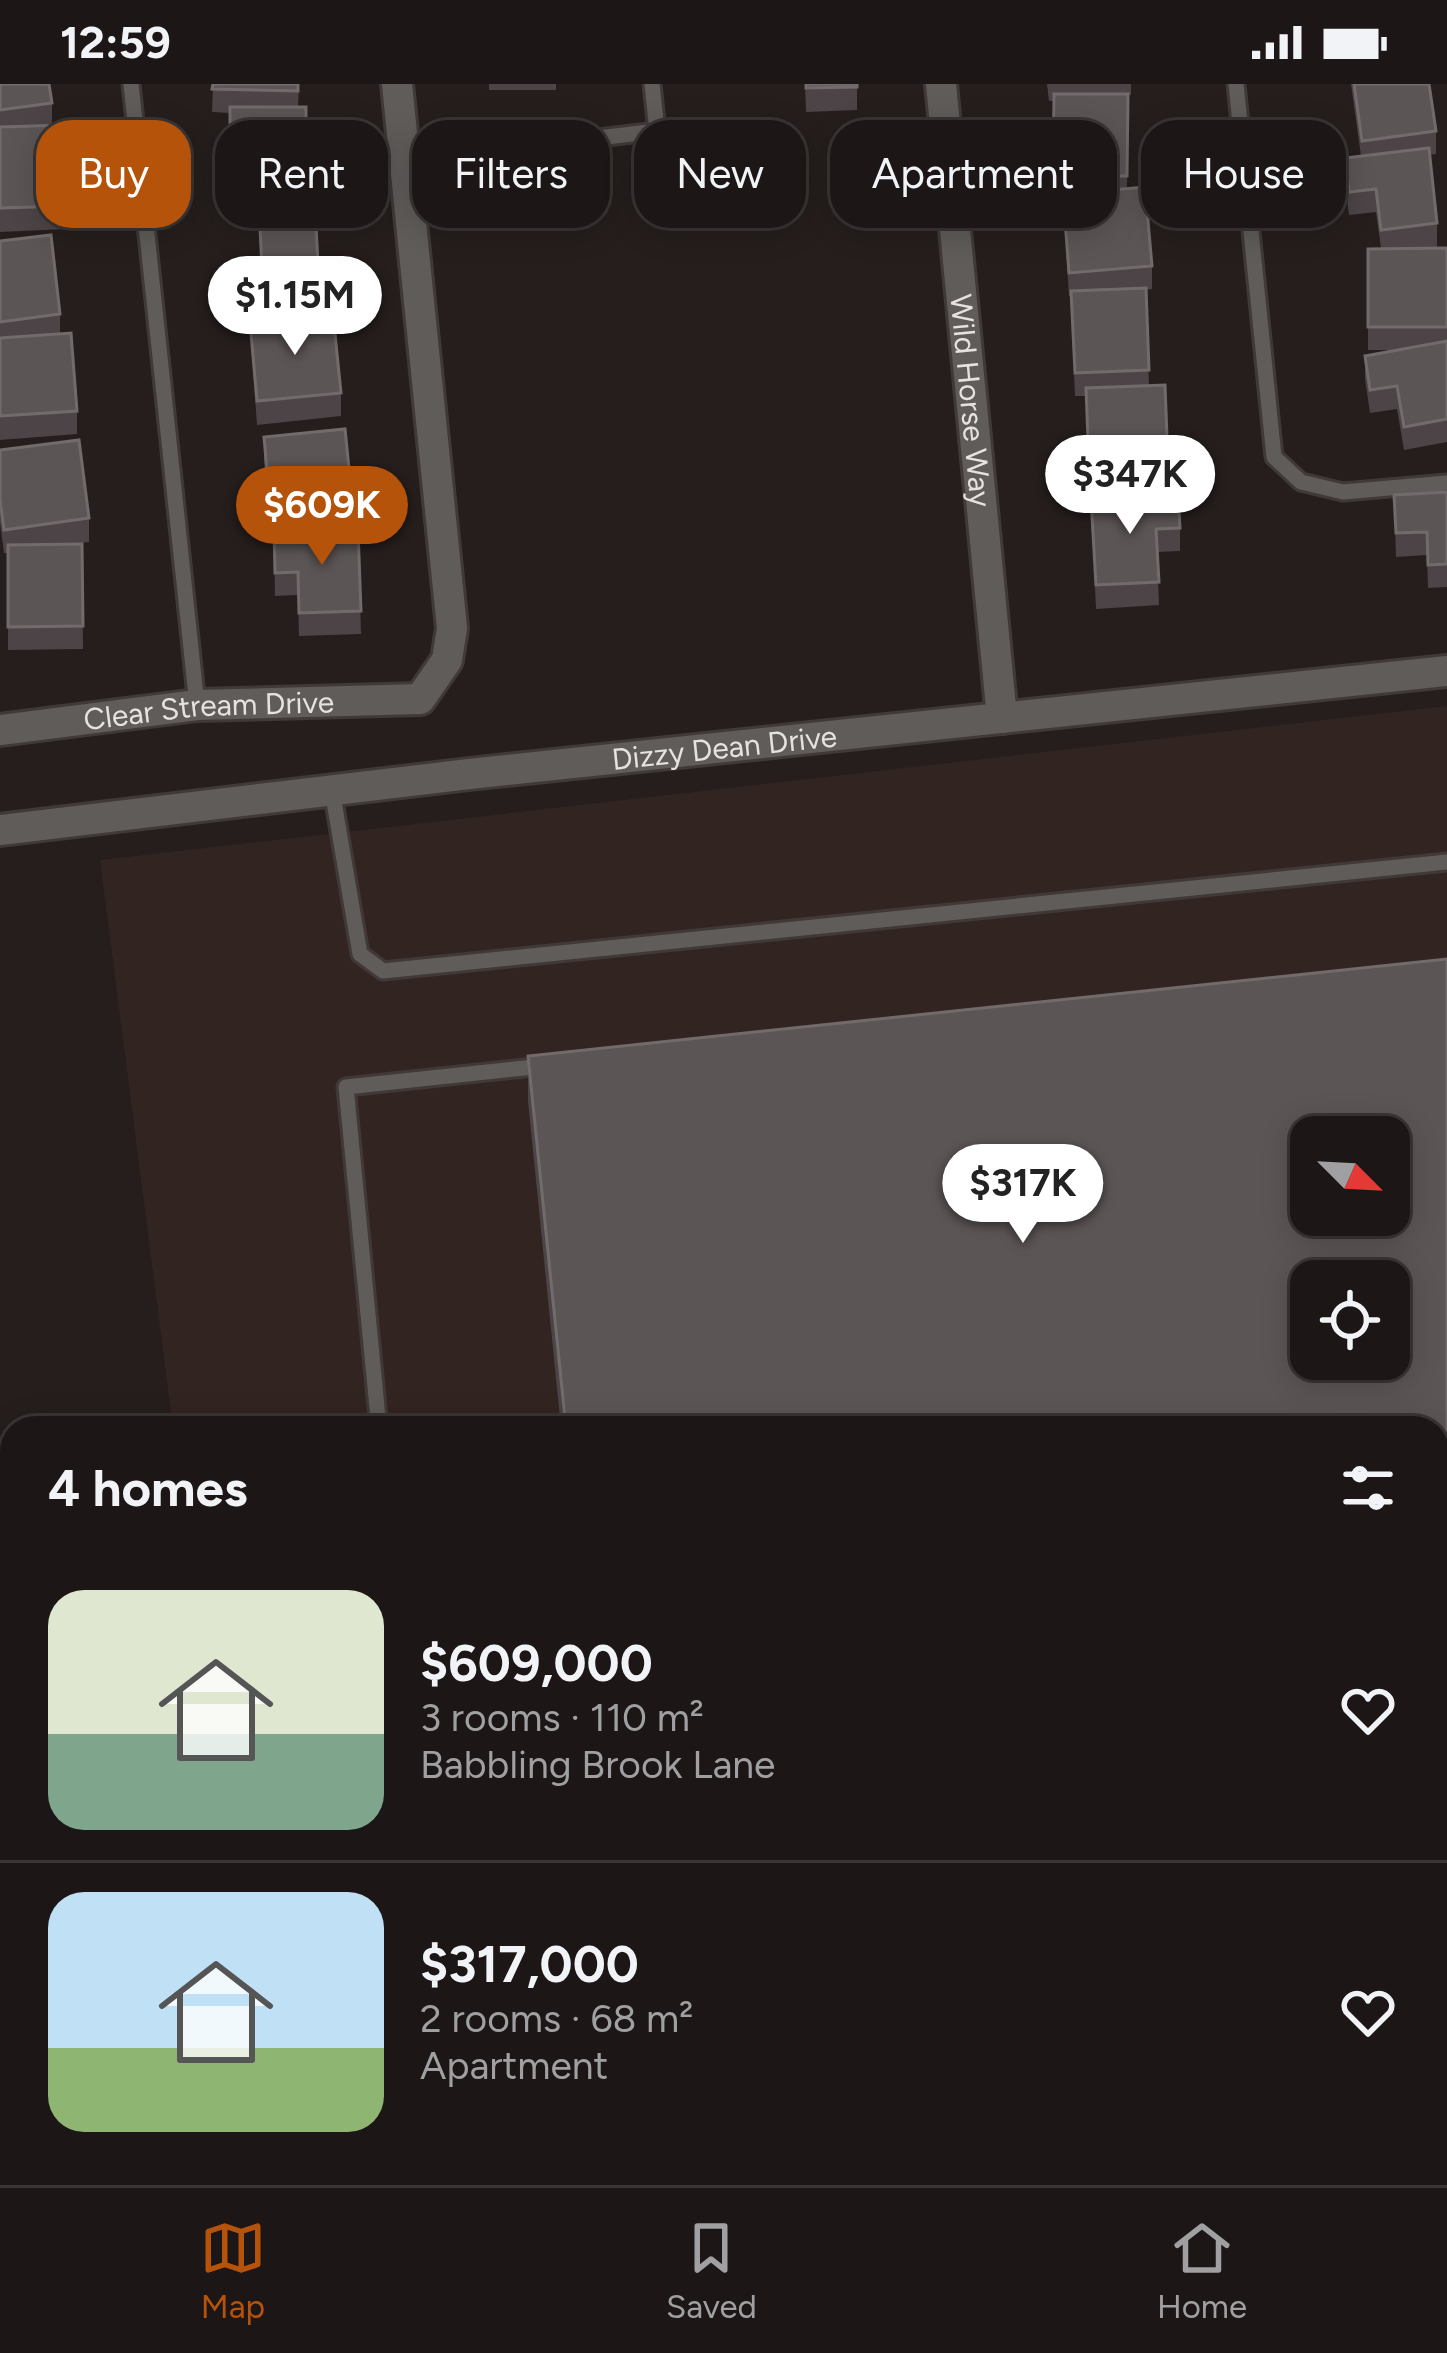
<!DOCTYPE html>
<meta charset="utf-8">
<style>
:root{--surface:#1c1616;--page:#292323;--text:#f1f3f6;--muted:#a09fa1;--line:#3a3535;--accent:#b45309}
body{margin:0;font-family:Figtree,sans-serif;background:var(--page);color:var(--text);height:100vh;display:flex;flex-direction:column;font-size:45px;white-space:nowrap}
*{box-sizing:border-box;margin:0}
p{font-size:39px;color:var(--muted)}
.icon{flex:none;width:66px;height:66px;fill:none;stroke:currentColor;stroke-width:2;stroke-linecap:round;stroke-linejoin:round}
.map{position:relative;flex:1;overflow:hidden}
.sheet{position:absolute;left:0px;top:1332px;width:1449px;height:771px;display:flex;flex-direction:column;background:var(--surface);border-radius:36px 36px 0 0;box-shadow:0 6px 30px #0003,0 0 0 3px var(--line)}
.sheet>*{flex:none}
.hud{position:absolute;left:36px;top:36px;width:1377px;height:108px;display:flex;gap:24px}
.needle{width:78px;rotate:114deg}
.fabs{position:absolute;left:1290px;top:1032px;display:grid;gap:24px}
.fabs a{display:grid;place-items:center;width:120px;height:120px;border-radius:24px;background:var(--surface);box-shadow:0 6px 30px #0003,0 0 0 3px var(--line);font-size:60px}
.price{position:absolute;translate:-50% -102px;padding:0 27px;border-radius:42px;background:#fff;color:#222;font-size:39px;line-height:78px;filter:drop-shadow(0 3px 6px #0008)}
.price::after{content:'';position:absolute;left:50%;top:72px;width:36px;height:27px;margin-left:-18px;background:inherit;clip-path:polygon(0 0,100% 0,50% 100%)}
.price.selected{background:var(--accent);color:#fff}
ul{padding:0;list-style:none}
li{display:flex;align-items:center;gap:36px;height:300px;padding:0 48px}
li+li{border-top:3px solid var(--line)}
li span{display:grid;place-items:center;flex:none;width:336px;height:240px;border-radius:36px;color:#555}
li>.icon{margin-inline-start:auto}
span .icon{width:144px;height:144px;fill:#fffc;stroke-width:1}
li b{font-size:51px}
h2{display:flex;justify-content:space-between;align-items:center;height:144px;padding:0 48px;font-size:51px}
.tag{padding:0 42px;border-radius:36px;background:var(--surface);box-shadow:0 6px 30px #0003,0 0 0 3px var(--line);font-size:42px;line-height:108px}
.tag.selected{background:var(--accent);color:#fff}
.status{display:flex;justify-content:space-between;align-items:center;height:84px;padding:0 60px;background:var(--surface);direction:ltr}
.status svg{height:33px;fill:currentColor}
.tabs{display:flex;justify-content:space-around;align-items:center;height:168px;border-top:3px solid var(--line);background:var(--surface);font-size:33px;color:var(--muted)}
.tabs a{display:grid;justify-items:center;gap:6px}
.tabs .selected{color:var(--accent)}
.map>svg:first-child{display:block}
</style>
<div class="status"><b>12:59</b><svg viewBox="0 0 49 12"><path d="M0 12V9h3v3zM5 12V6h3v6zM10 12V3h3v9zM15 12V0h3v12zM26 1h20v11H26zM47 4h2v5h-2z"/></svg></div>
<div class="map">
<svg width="1447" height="2101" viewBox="0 0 1447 2101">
<rect width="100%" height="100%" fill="#251e1d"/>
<path fill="#322421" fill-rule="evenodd" d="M1447 622V2101H271L270 2091H1437V1344H173L100 776ZM1311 1053H1389V1131H1311ZM1311 1197H1389V1275H1311Z"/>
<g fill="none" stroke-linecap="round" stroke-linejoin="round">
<g stroke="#403938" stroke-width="21">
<path id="service" d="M131 0 197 621
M1236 0 1274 373 1301 398 1343 408 1447 399
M405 77 657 47 652 0
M332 706 360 870 383 887 1447 778
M379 1344 346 1003 543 982
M454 2091 455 2101"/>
</g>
<g stroke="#403938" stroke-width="36">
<g id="minor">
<path id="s1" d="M941 0 1002 634"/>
<path id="s2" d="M0 646 197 621 420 615 447 576 452 544 397 0"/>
</g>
</g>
<g stroke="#403938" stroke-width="36">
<g id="tertiary">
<path id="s3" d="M0 746 469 690 1447 587"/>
</g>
</g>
<use href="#service" stroke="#5f5c5a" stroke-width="15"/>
<use href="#minor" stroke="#5f5c5a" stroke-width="30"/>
<use href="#tertiary" stroke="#5f5c5a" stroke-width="30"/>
</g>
<path fill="#4c4446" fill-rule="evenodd" d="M0 0 52 19V41H64L66 145 0 148Z
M213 0H299L298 23 306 63H320V123H230V29L212 28Z
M489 0H556V6H489Z
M805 0H857V26L806 28Z
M1047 0H1131V11H1128L1127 104 1152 182V205L1146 206 1149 302 1168 379V403L1089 406 1086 312H1075L1071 212H1069L1063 115H1053L1054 17H1049Z
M1351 0H1429L1436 47V70L1429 71 1437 139V163L1423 164H1447V358L1404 366 1397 325 1370 329 1365 295V272L1395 266H1368V165L1381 164 1376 128 1349 131 1345 98V74L1361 72Z
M260 144 320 218V231L341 309V332L257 341 250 245 238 246 237 187 261 185Z
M0 157 60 230V250L77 327V350L0 356Z
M264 353 353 424V445H358L361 550 299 552 298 511 275 512 274 455H271L264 377Z
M0 366 89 434V458L74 460H82L83 565 8 566V469H4L0 438Z
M1447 408V503L1428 504 1427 471 1396 473 1394 411Z
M1091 415 1180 444V467L1157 468 1159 521 1096 525Z
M1447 875V2101H638L637 2091H1437V1344H561L528 1017V972ZM1311 1053H1389V1131H1311ZM1311 1197H1389V1275H1311Z"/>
<path fill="#5c5556" stroke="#726b6c" stroke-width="3" fill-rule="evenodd" d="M0 0H49L52 19 0 26Z
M213 0H298V7L212 5Z
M806 0H857V3L806 4Z
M1354 0H1429L1436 47 1362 57Z
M1054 10H1128L1127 92H1053Z
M230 23H306V63H320V99L230 100Z
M64 41 66 122 0 124V43Z
M1429 64 1437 139 1381 146 1376 105 1349 108 1345 74Z
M1145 103 1152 182 1069 189 1063 110Z
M316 141 320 218 238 223 237 187 262 185 260 144Z
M51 151 60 230 0 238V157Z
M1447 164V243H1368V165Z
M1146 204 1149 286 1075 289 1071 207Z
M333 230 341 309 257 317 250 238Z
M71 249 77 327 0 332V254Z
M1447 257V335L1404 343 1397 302 1370 306 1365 272Z
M1165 301 1168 379 1089 382 1086 304Z
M345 345 353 424 271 432 264 353Z
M79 356 89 434 4 446 0 415V366Z
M1447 408V480L1428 481 1427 448 1396 449 1394 411Z
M1178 410 1180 444 1156 445 1159 498 1096 501 1091 415Z
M358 445 361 527 299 529 298 488 275 489 274 447Z
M82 460 83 542 8 543V461Z
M1447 875V2101H643L642 2091H1437V1344H566L528 972ZM1311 1053H1389V1131H1311ZM1311 1197H1389V1275H1311Z"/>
<g text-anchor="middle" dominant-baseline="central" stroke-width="10" stroke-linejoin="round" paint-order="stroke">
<g font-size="30" fill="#e7e2e1" stroke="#0c0908">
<text stroke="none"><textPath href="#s1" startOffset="318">Wild Horse Way</textPath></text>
<text stroke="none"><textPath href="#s2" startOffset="210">Clear Stream Drive</textPath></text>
<text stroke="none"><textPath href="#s3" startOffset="729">Dizzy Dean Drive</textPath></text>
</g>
</g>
</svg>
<div class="fabs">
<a><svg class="needle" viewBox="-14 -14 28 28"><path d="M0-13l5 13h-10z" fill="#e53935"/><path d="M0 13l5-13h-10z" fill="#a09fa1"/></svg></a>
<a><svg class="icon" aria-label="locate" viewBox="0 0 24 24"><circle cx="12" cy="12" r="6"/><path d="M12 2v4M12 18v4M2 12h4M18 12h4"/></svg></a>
</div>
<b class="price" style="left:295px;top:274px">$1.15M</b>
<b class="price" style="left:1130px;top:453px">$347K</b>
<b class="price selected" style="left:322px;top:484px">$609K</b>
<b class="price" style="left:1023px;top:1162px">$317K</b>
<div class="hud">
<a class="tag selected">Buy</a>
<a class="tag">Rent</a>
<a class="tag">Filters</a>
<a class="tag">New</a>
<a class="tag">Apartment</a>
<a class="tag">House</a>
</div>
<section class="sheet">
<h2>4 homes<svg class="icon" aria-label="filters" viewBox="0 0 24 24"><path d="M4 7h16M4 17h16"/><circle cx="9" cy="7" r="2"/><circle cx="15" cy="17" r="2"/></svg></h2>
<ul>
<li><span style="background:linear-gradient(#dfe7d0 60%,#7fa58c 0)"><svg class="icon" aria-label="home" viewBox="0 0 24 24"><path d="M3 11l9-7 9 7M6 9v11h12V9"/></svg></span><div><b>$609,000</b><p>3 rooms · 110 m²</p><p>Babbling Brook Lane</p></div><svg class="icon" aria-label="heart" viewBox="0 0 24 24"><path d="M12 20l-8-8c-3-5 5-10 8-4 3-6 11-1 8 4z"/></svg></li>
<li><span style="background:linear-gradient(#bfe0f5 65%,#8fb573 0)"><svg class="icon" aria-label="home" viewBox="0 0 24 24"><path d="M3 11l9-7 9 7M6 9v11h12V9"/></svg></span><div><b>$317,000</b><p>2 rooms · 68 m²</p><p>Apartment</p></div><svg class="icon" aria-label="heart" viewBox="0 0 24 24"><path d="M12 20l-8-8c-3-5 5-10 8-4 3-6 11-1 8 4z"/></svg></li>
</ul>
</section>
</div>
<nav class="tabs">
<a class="selected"><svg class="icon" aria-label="map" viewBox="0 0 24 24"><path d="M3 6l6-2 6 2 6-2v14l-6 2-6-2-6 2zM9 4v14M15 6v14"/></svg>Map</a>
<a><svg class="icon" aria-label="saved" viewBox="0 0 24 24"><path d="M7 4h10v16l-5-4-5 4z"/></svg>Saved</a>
<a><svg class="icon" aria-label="home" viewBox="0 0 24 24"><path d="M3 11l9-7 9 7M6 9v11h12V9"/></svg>Home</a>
</nav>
